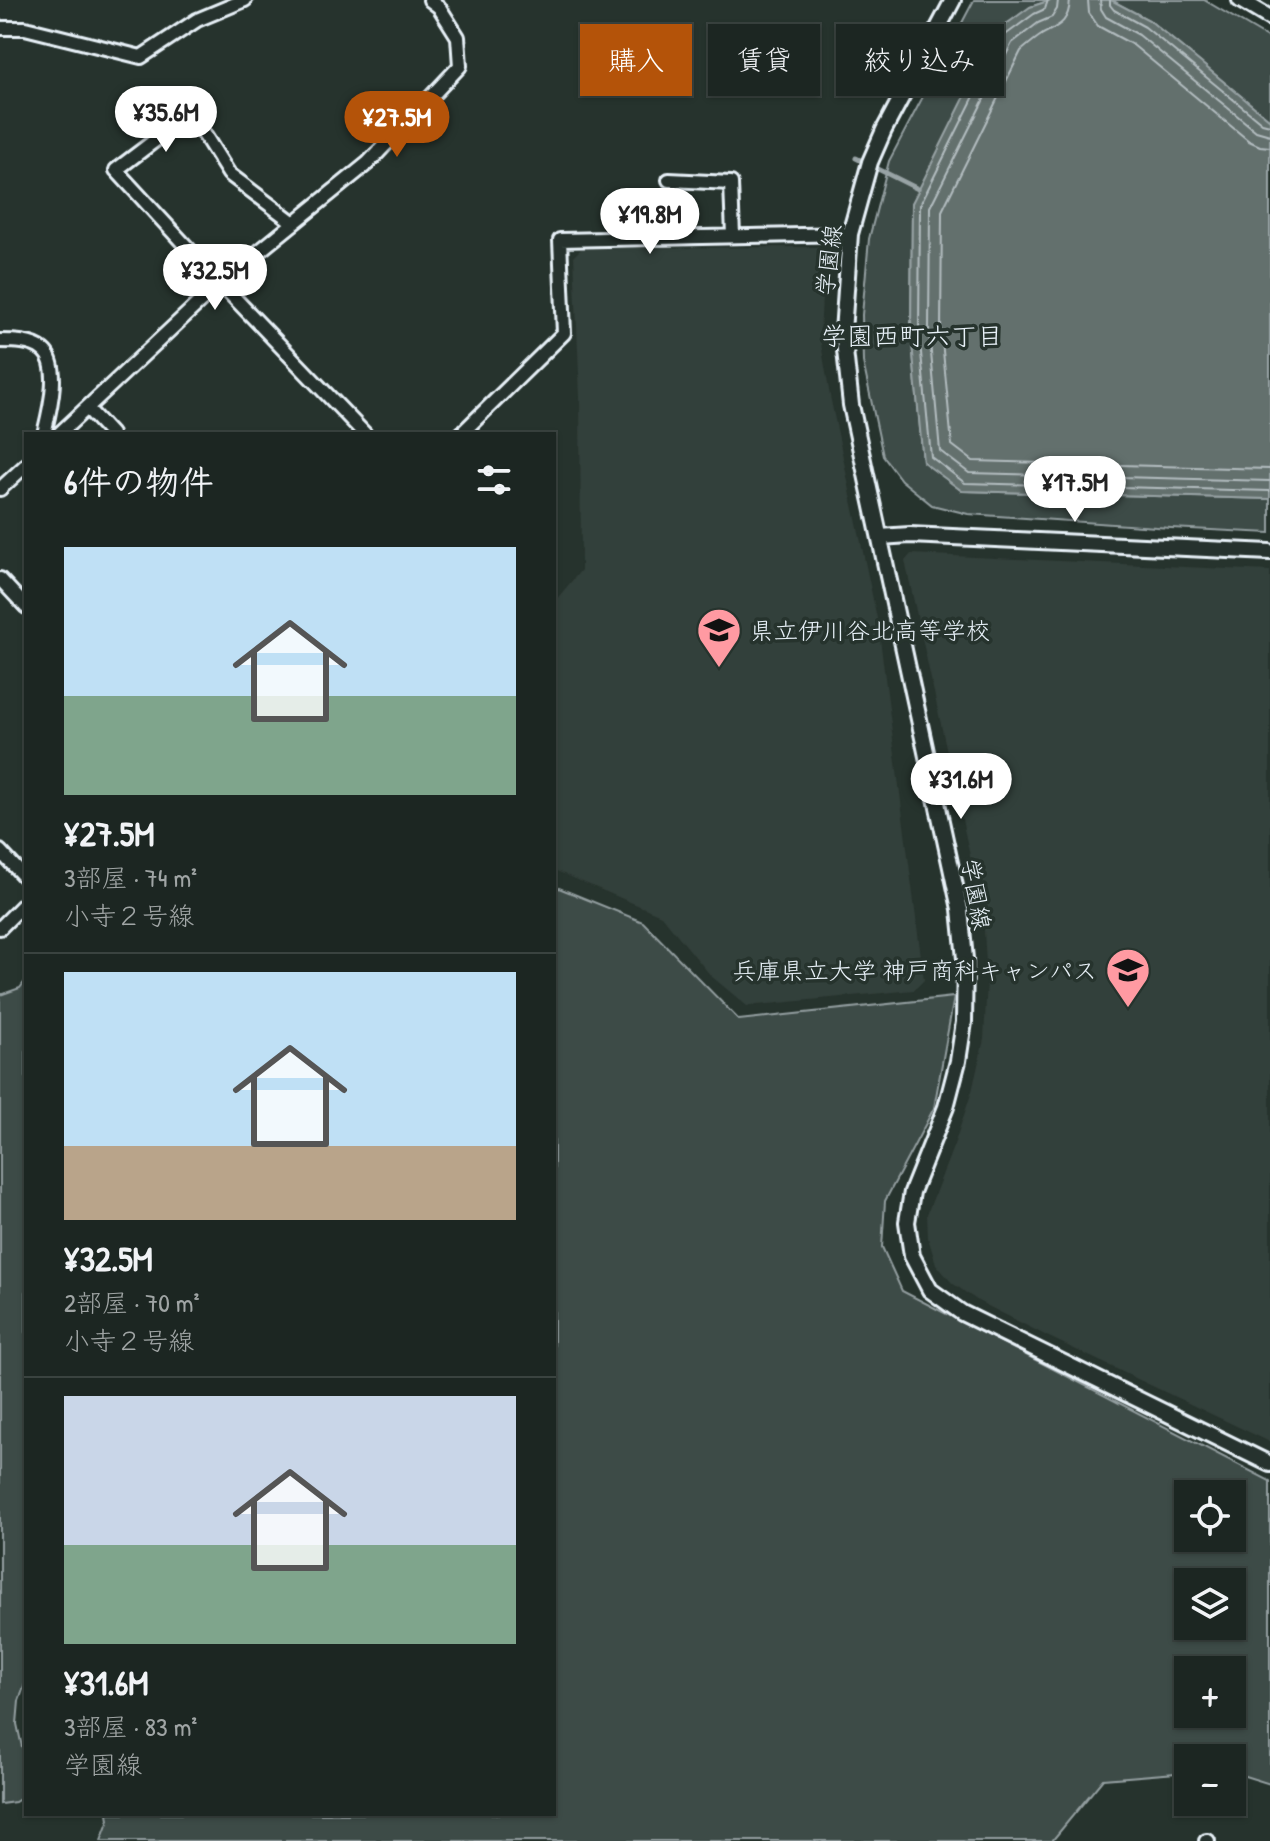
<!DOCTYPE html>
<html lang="ja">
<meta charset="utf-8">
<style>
:root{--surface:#1c2622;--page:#252e2a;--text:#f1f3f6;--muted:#a0a5a5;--line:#3a4340;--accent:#b45309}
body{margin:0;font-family:"Patrick Hand","Klee One",sans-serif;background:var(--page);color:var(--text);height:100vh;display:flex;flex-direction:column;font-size:30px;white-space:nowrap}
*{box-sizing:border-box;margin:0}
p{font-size:26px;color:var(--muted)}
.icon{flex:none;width:44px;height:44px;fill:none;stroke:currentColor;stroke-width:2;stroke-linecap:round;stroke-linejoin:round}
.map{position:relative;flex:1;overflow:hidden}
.side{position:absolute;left:24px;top:432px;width:532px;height:1384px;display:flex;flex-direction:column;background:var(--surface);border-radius:0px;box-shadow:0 2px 6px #0004,0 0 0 2px var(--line)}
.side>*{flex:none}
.guide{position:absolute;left:580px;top:24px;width:570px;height:72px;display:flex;gap:16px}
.buttons{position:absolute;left:1174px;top:1480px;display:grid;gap:16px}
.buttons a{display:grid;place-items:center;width:72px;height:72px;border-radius:0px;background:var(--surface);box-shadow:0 2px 6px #0004,0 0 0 2px var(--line);font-size:40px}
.price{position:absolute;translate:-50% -68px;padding:0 18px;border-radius:28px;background:#fff;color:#222;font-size:26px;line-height:52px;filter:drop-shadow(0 2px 4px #0008)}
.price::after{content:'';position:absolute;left:50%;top:48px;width:24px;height:18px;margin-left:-12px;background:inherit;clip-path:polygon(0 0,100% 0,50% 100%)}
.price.selected{background:var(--accent);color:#fff}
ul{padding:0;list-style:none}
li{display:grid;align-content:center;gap:16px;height:424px;padding:0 40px}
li+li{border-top:2px solid var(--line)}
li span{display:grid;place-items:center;height:248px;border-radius:0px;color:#555}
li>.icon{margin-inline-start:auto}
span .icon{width:144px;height:144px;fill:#fffc;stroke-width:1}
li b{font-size:34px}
h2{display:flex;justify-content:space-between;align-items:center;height:96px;padding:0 40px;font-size:34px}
.chip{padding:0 28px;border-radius:0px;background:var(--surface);box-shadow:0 2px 6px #0004,0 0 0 2px var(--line);font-size:28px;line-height:72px}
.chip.selected{background:var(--accent);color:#fff}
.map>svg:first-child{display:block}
</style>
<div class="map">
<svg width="1270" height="1841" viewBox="0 0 1270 1841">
<rect width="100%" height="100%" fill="#26332d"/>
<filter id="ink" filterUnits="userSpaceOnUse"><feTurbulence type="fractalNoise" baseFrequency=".0125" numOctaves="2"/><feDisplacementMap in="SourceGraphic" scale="16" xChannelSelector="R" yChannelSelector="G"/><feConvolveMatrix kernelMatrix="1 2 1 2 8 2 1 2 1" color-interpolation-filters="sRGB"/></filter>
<g filter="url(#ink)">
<path fill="#333f3a" d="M817 247 824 254 820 338 830 396 878 623 924 980 914 990 747 1006 711 976 661 915 554 870V602L581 570 580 398 574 256 582 248Z
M911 554 1270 571V1442L1049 1337 978 1301 952 1283 936 1264 928 1238 927 1214 955 1142 972 1091 984 1039 987 979 983 915 905 561Z"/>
<path fill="#3e4b47" stroke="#939ea0" stroke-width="2" fill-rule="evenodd" d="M974 0H1051L1030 7 912 203 911 332 923 461 962 491 1270 499V533L1171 528 968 514 932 505 901 480 883 456 863 362 862 315 869 239 889 161Z
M1111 0H1204L1270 39V120L1149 20Z
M554 886 643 922 739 1020 954 997 934 1108 885 1201 882 1247 902 1291 1270 1481V1784L1232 1772V1758H1188V1772L1103 1779 1052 1841H101L109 1820 108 1814H554ZM1232 1494V1538H1188V1494ZM1188 1582H1232V1626H1188ZM1232 1670V1714H1188V1670Z
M26 980V1681L19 1701 17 1724 22 1747 26 1753V1795L15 1802 0 1804V995L20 988Z"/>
<path fill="#636f6d" stroke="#98a3a5" stroke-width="2" d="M1051 0H1111L1149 20 1270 120V499L962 491 923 462 911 332 912 203 998 30 1030 7Z"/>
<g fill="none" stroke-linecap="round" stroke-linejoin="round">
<path stroke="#b3bdc0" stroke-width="2" d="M1048 0 1045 9 1034 14 1004 36 920 205 919 332 931 457 965 483 1270 491
M1058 0 1057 9 1052 17 1038 23 1012 43 930 207 929 331 940 451 969 473 1270 481
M1070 0C1069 22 1060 25 1043 34 1035 39 1028 45 1021 51L942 211 941 330 952 445 973 461 1270 469
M1088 0 1089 13 1098 26 1133 45 1249 141 1260 146 1270 147
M1100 0 1101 9 1106 17 1139 35 1256 131 1270 135
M1110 0V5L1114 10 1145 27 1262 123 1270 125"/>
<path stroke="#98a3a5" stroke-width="5" d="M856 158 918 189"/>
<g stroke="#e8f1f8" stroke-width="18">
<path id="minor" d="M0 28H25L141 57 197 20 245 0
M669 180 731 183 733 236
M294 223 229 174 202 131 189 121 178 123 116 170 220 283 368 163 460 66 458 37 439 7 430 0
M0 341C13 341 32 341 43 350 62 365 49 413 44 434
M87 408 111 434
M59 434 220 283 365 434
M461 434 564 333 560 240 850 234
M0 489 26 465
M0 579 26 607
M0 851 26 879
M0 928 26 902
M1206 1841H1208"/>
</g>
<g stroke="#e8f1f8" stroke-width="20">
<path id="tertiary" d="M953 0 884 130 870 162 850 234 843 332 851 405 960 909 965 959 964 1022 958 1061 946 1107 912 1192 907 1222 912 1256 930 1290 962 1313 1270 1464
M1240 0 1270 18
M880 537 910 535 1270 552"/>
</g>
<use href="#minor" stroke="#26332d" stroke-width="12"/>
<use href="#tertiary" stroke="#26332d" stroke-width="14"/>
</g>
</g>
<defs>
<g id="school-pin" transform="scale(2.3)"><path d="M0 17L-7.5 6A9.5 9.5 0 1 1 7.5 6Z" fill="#ff9aa2" stroke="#26332d"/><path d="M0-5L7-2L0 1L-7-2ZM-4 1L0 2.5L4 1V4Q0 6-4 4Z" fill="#111"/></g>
<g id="university-pin" transform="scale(2.3)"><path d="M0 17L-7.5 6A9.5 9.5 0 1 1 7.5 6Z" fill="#ff9aa2" stroke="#26332d"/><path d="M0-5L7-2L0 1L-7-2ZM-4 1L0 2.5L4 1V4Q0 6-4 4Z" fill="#111"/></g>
</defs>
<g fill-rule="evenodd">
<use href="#school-pin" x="719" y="630"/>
<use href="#university-pin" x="1128" y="970"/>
</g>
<g text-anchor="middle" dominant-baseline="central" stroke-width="7" stroke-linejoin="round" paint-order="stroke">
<g font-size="24" fill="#e8f1f8" stroke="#26332d">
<text transform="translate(828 260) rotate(-83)">学園線</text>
<text transform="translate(977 894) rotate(80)">学園線</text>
</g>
<g font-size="24" fill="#e8f1f8" stroke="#26332d" text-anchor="start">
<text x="750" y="630">県立伊川谷北高等学校</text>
<text x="1097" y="970" text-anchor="end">兵庫県立大学 神戸商科キャンパス</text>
</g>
<g font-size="26" fill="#e8f1f8" stroke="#26332d">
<text x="912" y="335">学園西町六丁目</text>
</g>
</g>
</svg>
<div class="buttons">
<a><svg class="icon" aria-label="locate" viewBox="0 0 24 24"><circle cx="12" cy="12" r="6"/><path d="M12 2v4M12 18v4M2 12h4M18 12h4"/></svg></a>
<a><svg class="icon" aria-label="layers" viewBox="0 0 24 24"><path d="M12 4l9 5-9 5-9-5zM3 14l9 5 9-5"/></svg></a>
<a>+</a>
<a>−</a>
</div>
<b class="price" style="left:166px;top:154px">¥35.6M</b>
<b class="price selected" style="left:397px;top:159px">¥27.5M</b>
<b class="price" style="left:650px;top:256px">¥19.8M</b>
<b class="price" style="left:215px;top:312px">¥32.5M</b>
<b class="price" style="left:1075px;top:524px">¥17.5M</b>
<b class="price" style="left:961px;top:821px">¥31.6M</b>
<div class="guide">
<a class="chip selected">購入</a>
<a class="chip">賃貸</a>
<a class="chip">絞り込み</a>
</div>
<section class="side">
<h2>6件の物件<svg class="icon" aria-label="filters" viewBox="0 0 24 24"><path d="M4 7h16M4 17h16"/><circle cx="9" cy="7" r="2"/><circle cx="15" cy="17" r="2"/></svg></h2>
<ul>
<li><span style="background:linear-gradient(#bfe0f5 60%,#7fa58c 0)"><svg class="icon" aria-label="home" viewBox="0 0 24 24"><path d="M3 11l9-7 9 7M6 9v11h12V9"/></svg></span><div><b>¥27.5M</b><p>3部屋 · 74 m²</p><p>小寺２号線</p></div></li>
<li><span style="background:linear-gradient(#bfe0f5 70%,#b9a48a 0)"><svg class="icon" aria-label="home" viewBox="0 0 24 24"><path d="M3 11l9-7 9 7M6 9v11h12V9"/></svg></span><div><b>¥32.5M</b><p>2部屋 · 70 m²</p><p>小寺２号線</p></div></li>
<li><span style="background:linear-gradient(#c9d6e8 60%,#7fa58c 0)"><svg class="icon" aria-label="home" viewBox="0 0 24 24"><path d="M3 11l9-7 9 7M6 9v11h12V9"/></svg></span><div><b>¥31.6M</b><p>3部屋 · 83 m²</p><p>学園線</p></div></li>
</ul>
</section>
</div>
